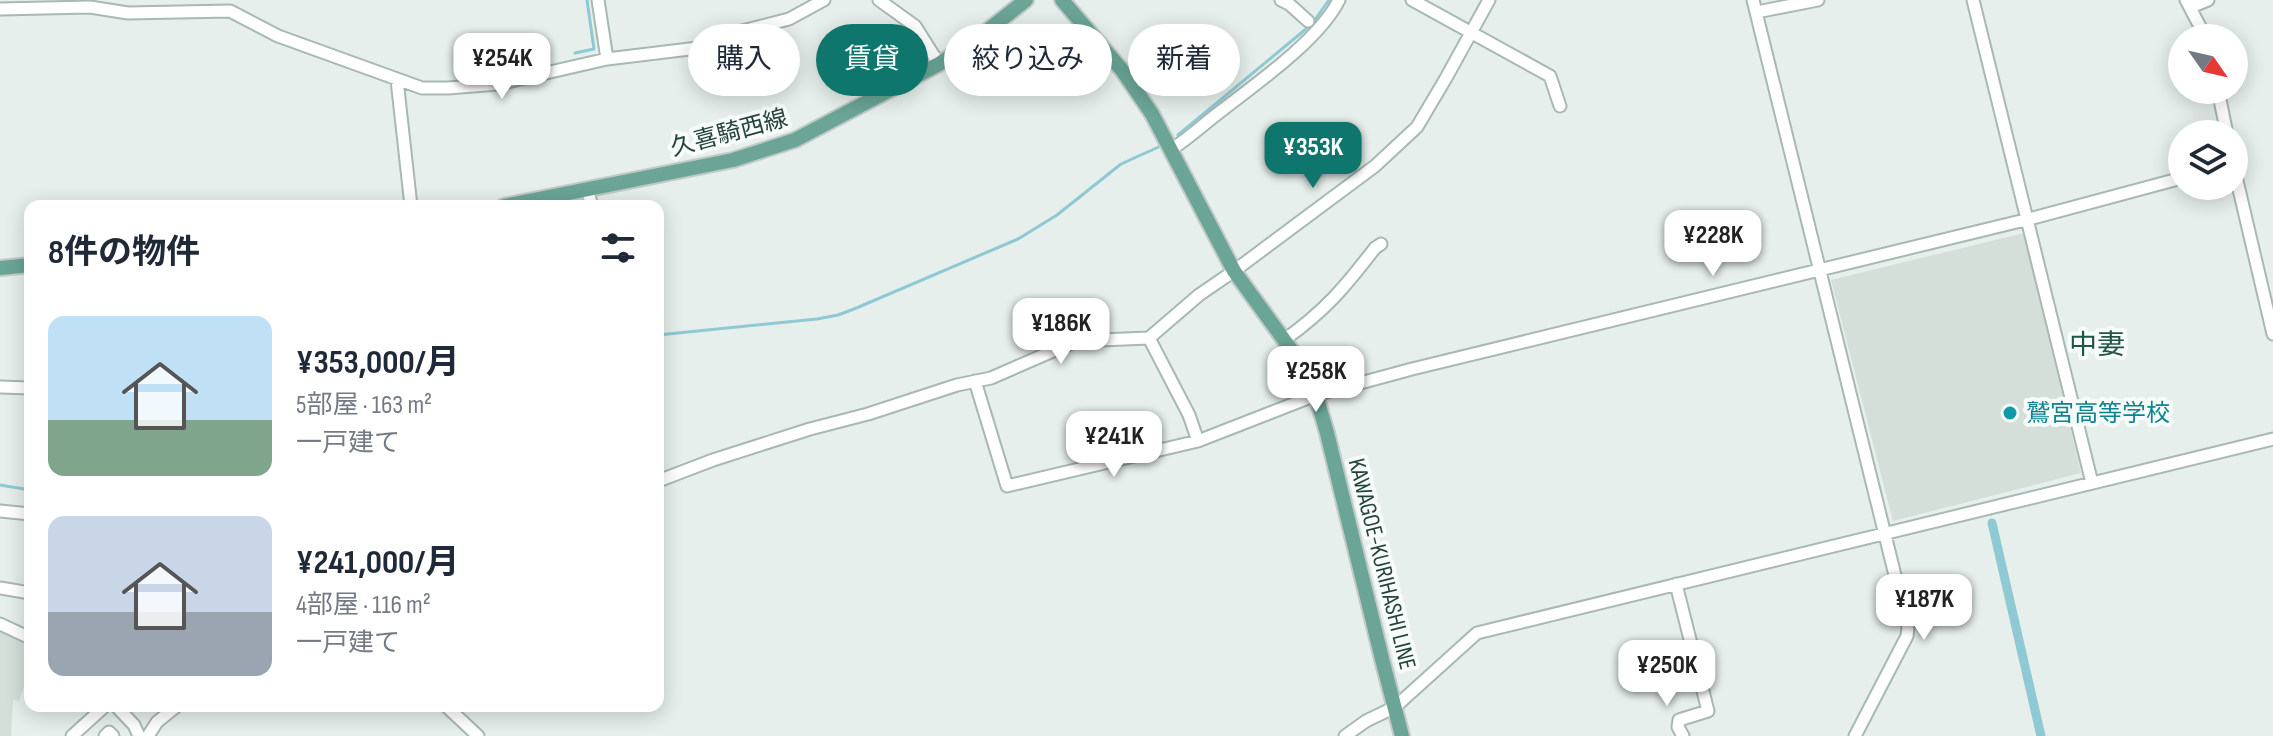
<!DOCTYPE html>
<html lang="ja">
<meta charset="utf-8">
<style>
:root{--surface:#fff;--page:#f2f2f3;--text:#1f2937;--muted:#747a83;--accent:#0f766e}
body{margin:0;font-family:"Sofia Sans Condensed","Noto Sans JP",sans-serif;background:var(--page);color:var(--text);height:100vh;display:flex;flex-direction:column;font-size:30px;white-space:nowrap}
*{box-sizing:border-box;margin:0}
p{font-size:26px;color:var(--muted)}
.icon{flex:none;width:44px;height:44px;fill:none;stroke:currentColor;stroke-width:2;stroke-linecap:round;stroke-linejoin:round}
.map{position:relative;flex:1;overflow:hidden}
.details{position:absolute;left:24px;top:200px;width:640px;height:512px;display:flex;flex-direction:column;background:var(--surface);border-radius:16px;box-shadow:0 4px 20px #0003}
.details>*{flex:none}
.hud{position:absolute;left:688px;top:24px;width:760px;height:72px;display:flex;gap:16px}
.needle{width:52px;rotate:124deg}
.controls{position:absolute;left:2168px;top:24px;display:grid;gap:16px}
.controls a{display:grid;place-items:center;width:80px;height:80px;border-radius:50%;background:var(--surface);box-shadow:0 4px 20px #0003;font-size:40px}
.price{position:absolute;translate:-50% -68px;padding:0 18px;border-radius:16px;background:#fff;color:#222;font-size:26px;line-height:52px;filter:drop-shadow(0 2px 4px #0008)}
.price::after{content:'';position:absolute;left:50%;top:48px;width:24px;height:18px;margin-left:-12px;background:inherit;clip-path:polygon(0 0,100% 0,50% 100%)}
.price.current{background:var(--accent);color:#fff}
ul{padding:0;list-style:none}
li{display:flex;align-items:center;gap:24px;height:200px;padding:0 24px}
li span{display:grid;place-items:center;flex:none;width:224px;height:160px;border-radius:16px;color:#555}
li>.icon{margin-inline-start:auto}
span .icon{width:96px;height:96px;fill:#fffc;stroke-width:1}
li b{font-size:34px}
h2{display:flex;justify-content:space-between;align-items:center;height:96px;padding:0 24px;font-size:34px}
.chip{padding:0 28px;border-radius:36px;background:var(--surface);box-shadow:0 4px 20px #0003;font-size:28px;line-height:72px}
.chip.current{background:var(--accent);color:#fff}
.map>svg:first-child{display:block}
</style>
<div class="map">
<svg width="2273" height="736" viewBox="0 0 2273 736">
<rect width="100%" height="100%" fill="#e6efeb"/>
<path fill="#d4dfda" d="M2024 233 2081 473 1893 521 1831 280Z
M0 633 9 635 30 647V671L19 701 13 700 11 736H0Z"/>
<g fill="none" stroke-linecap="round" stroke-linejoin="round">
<path stroke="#8ec9d4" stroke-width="3" d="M575 53 594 49 587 0
M1178 135 1312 24 1329 0
M658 335 817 319 838 315 854 309 1018 239 1057 215 1121 164 1163 145
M0 485 30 490"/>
<path stroke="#8ec9d4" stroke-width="9" d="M1992 523 2041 736"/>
<g stroke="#a8b8b2" stroke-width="15">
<path id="minor" d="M598 0 607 59
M879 0 915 26 939 64
M1281 0 1289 4 1308 21
M1412 0 1550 76 1560 106
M1753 0 1908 628 1907 636 1855 736
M1973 0 2092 483
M2186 0 2206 38
M2191 7 2208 0
M0 9 90 7 128 13 230 11 278 36 422 88H448L498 84 607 59 698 48 742 31 789 19 824 0
M1757 12 1818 0
M397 80 411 206
M2218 90 2227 134
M1172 149C1189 138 1205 123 1221 111 1257 83 1319 40 1339 0
M2234 168 2273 334
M587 189 592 206
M1149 338 1189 415 1198 441
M1284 340C1325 311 1345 287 1375 248L1381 244
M975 381 1007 486 1198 441 1316 395 1412 369 2029 219 2182 178
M0 387 30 388
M658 481 713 460 810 429 868 414 957 385 991 378 1076 341 1149 338 1199 295 1234 271 1375 166 1417 127 1446 78 1489 0
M0 511 30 514
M1676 584 1708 711 1679 720 1678 727 1683 736
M0 588 30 593
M0 624 30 638
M116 706 134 725 139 736
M446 706 478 736
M72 736 105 706
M105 736 109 732 113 736
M148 736 157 722 177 706
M1345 736 1366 721 1395 707 1477 633 2273 439"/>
</g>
<g stroke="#c2cac8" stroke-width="18">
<path id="major" d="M1062 0 1122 70 1152 114 1234 271 1295 355 1316 395 1327 433 1382 659 1402 736
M504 206 733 160 795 140 939 64 983 34 1026 0
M0 268 30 265"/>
</g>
<use href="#minor" stroke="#fff" stroke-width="11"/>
<use href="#major" stroke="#6aa596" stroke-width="14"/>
</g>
<circle fill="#0f9aa8" stroke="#f7fbf9" stroke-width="3" cx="2010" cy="413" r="8"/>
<g text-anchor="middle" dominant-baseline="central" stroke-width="8" stroke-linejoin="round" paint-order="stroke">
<g font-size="24" fill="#24423a" stroke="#f7fbf9">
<text transform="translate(729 133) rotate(-15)">久喜騎西線</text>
<text transform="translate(1382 564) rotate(76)">KAWAGOE-KURIHASHI LINE</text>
</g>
<g font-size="24" fill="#0d838f" stroke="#f7fbf9" text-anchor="start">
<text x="2026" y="413">鷲宮高等学校</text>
</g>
<g font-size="28" fill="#1f5548" stroke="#f7fbf9">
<text x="2097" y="345">中妻</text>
</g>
</g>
</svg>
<div class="controls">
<a><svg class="needle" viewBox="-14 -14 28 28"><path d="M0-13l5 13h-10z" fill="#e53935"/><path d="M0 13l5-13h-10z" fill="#747a83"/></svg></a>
<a><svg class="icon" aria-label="layers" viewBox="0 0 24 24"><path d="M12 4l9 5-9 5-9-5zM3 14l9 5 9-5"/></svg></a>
</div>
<b class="price" style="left:502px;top:101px">¥254K</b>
<b class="price current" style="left:1313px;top:190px">¥353K</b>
<b class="price" style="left:1713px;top:278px">¥228K</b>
<b class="price" style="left:1061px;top:366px">¥186K</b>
<b class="price" style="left:1316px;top:414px">¥258K</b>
<b class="price" style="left:1114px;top:479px">¥241K</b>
<b class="price" style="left:1924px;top:642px">¥187K</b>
<b class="price" style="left:1667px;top:708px">¥250K</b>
<div class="hud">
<a class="chip">購入</a>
<a class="chip current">賃貸</a>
<a class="chip">絞り込み</a>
<a class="chip">新着</a>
</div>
<section class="details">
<h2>8件の物件<svg class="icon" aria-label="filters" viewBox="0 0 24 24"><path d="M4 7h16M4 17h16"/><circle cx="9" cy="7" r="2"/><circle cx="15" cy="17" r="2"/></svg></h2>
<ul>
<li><span style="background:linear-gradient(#bfe0f5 65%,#7fa58c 0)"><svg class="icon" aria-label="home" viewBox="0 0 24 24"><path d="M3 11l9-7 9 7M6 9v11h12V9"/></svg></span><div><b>¥353,000/月</b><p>5部屋 · 163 m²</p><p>一戸建て</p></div></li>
<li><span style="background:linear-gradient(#c9d6e8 60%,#9aa5b1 0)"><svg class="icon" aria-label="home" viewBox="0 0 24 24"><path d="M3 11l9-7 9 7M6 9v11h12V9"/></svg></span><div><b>¥241,000/月</b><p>4部屋 · 116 m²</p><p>一戸建て</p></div></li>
</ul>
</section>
</div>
